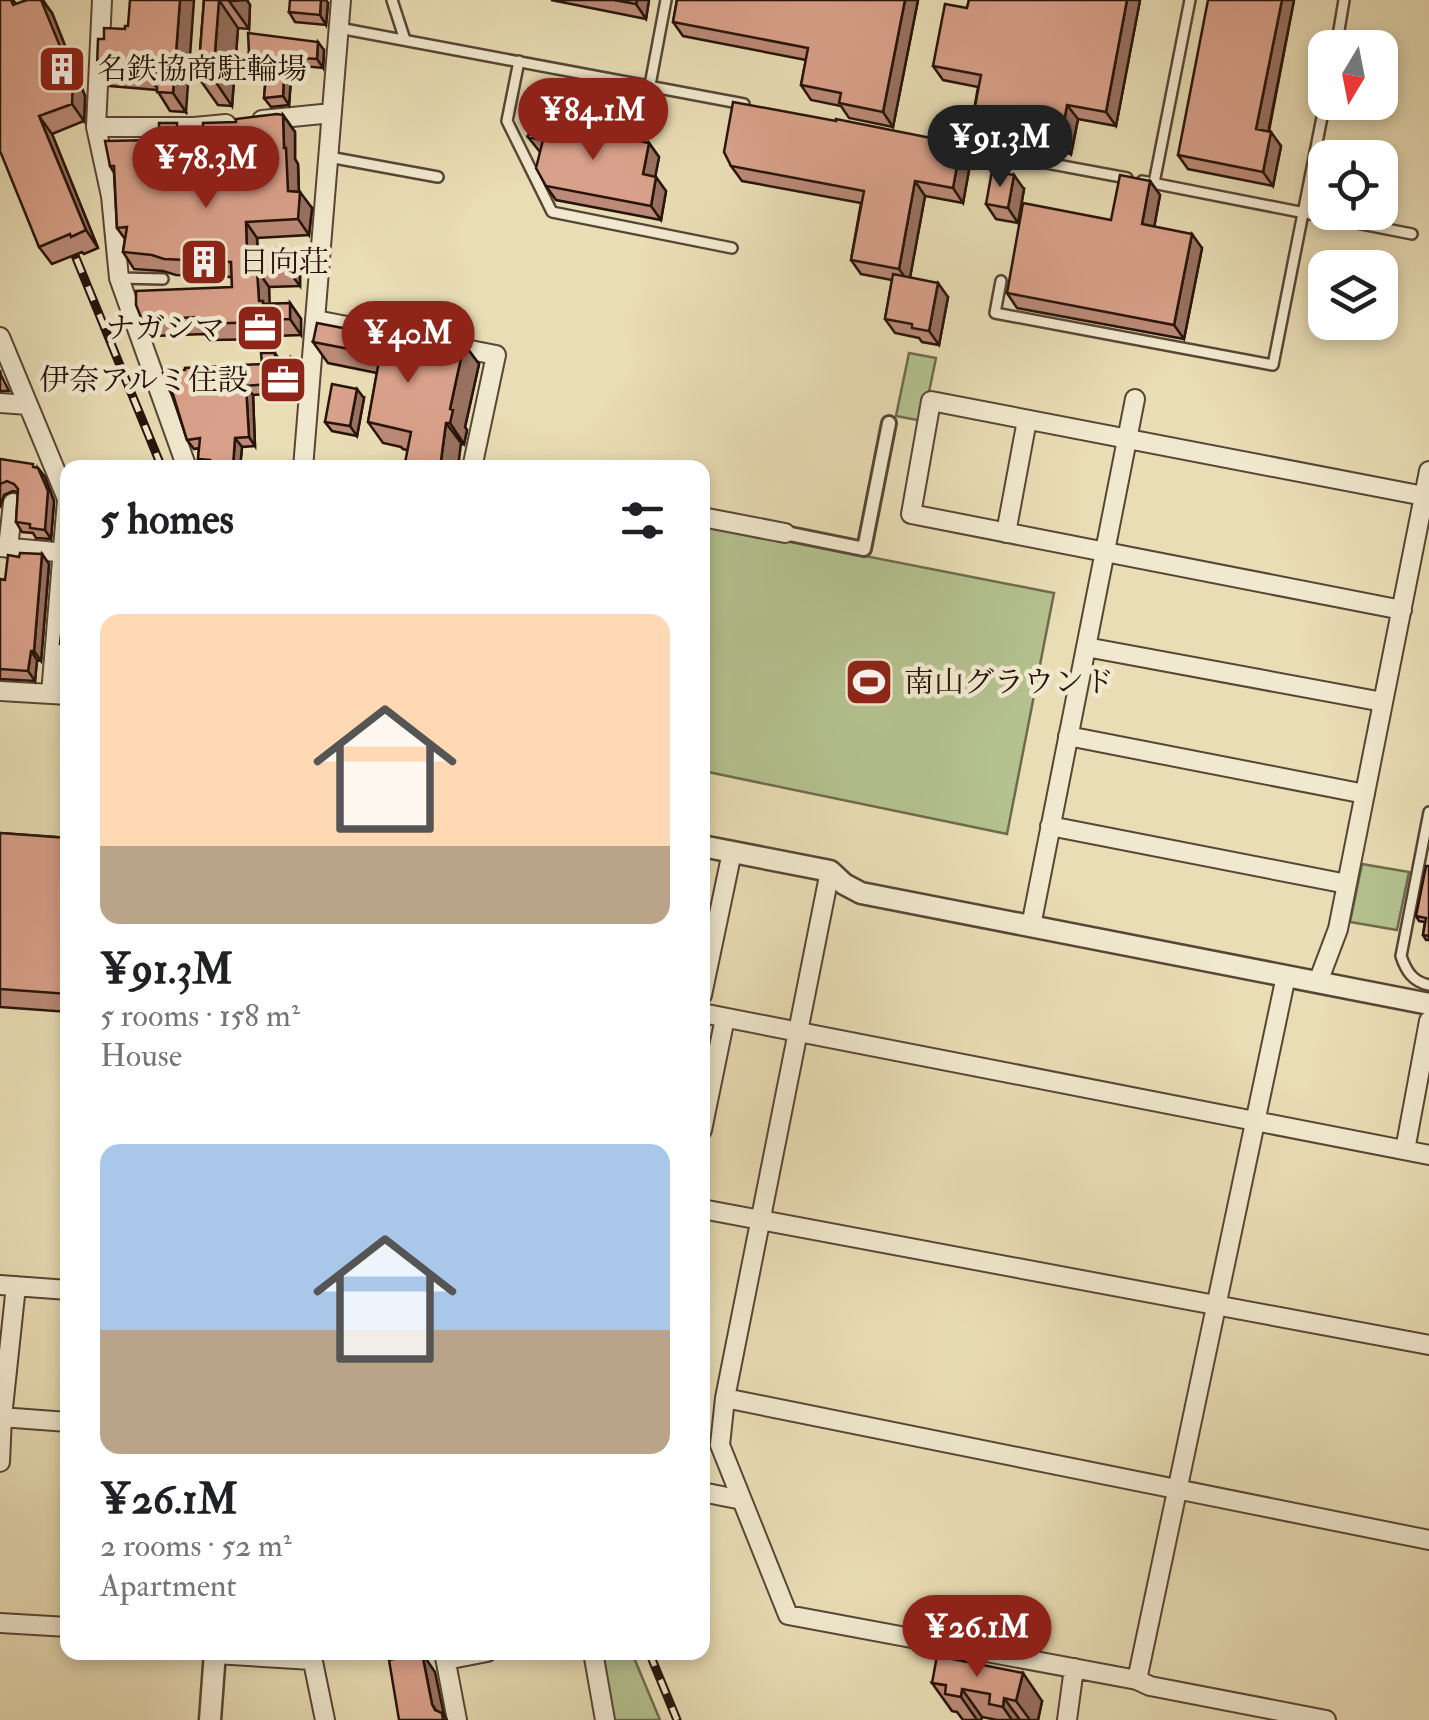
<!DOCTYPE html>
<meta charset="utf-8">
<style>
:root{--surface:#fff;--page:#f6f6f6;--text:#202124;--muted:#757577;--accent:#8f2418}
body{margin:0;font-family:"IM FELL Double Pica","Noto Serif JP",serif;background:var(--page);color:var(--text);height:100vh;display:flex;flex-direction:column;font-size:38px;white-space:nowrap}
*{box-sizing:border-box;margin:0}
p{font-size:32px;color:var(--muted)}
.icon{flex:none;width:55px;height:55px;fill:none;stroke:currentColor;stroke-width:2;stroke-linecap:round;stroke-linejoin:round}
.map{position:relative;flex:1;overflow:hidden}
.drawer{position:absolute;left:60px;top:460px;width:650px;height:1200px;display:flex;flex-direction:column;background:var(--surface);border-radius:20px;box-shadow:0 5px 15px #0003}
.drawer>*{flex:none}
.needle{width:65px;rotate:190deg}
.controls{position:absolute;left:1308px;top:30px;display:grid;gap:20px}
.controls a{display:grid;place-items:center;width:90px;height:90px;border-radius:20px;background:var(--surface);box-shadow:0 5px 15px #0003;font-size:50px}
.price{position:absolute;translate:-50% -85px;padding:0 22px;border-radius:35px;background:var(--accent);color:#fff;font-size:32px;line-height:65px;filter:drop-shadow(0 2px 5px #0008)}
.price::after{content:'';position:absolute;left:50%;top:60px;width:30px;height:22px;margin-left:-15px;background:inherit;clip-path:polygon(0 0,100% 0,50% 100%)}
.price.current{background:#222;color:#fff}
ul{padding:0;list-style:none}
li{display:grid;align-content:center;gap:20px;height:530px;padding:0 40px}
li span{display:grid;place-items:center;height:310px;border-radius:20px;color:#555}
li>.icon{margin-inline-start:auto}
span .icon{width:180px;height:180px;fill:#fffc;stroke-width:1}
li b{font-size:42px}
h2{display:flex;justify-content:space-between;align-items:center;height:120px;padding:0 40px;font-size:42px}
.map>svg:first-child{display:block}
</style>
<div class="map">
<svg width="1429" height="1720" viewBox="0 0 1429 1720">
<rect width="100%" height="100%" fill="#e9ddb5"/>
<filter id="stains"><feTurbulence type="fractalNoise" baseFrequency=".002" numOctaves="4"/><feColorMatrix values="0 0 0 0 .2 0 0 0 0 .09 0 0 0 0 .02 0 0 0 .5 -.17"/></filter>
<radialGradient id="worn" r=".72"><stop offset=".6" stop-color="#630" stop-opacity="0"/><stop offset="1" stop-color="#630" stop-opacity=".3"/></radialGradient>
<path fill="#b4c290" stroke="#6e6b4d" stroke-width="2.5" d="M909 353 936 358 923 421 896 416Z
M702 524 1054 593 1007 834 703 771Z
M1362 864 1409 872 1397 930 1350 922Z
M597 1653H632L660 1720H609Z"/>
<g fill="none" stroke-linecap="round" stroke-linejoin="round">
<g stroke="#584635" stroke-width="14">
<path id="service" d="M392 0 405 40
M339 28 744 104
M1336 48 1344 0
M519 61 507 121 552 212 732 248
M650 85 666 0
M955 146 1127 178
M329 157 438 177
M1142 181 1412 234
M1154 183 1190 0
M119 278 163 279
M1001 281 995 313 1273 365 1325 102
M1429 812 1401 956C1406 971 1413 982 1429 985"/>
</g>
<g stroke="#584635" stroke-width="18">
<path id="pedestrian" d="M785 533 864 549 889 423"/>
</g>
<g stroke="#584635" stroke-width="22">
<path id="minor" d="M102 0 96 127 111 196 119 278 187 468
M262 120 332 113
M96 127H194L226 124
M316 320 496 355 472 468
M0 337 68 501
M0 403 28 405
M303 468 341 0
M702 517 785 533
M1006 533 1027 420
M0 547 68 553
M8 548 13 503
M1402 610 911 514 931 401 1424 496
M1086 647 1383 702
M0 691 68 695
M51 694 67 500
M1068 736 1365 794
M1050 826 1347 884
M830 871 725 1398 720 1445 788 1615 1137 1680 1150 1686 1326 1720
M1031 926 1135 399
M1318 982 1338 929 1429 471
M702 995 732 852
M702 1013 1429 1155
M702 1130 725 1018
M1405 1150 1429 1021
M702 1209 1429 1345
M0 1285 68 1290
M725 1398 1429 1540
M0 1417 68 1422
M0 1462 2 1417 16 1286
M702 1492 742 1500
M0 1623 68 1627
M311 1652 325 1720
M444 1652 457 1720
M593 1652 605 1720
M215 1654 312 1660
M446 1660 487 1652
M1137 1680 1286 976
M1067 1720 1074 1668"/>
</g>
<g stroke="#584635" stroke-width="25">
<path id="tertiary" d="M702 846 830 871 844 884 861 893 1429 1004
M210 1720 215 1652"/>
</g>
<use href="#service" stroke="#f1e9cf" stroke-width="9"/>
<use href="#pedestrian" stroke="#f1e9cf" stroke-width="12"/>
<use href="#minor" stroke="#f1e9cf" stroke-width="18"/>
<use href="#tertiary" stroke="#f1e9cf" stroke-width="20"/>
<g stroke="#27140a" stroke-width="9">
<path id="rail" d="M65 231 162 468
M649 1652 677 1720"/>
</g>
<use href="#rail" stroke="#f1e9cf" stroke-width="5" stroke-dasharray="15" stroke-linecap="butt"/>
</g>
<path fill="#bb8a78" stroke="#27140a" stroke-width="2.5" d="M13 0 16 4 27 0H43L52 13 85 96 84 121 52 134 98 248 84 254 82 252 52 264 39 247Z
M204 0H247L250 5 249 29 238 28 232 106 218 105 198 77Z
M551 0H649L646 19Z
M677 0H918L893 127 849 118 841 106 811 100 801 85 806 60 683 36 673 22Z
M969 0H1140L1116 126 1078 119 1071 154 982 136 972 122 978 87 943 80 933 66 967 8Z
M1294 0 1269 131 1281 146 1273 186 1188 169 1178 155Z
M328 3 326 25 295 22 289 12Z
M128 26 186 112 170 111 157 90 110 86 97 67 104 39 125 29Z
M324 50 323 68 292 65 289 105 271 107 264 98 267 63 255 62 249 53Z
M283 115 295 132V159L298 164 299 192 312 208 309 235 257 238 258 252 282 257 300 273V286L269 287V304L290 303 301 319V335L275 336V339L210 340 205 334 153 336 142 320 232 287V277L176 275 163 271 134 269 123 252 125 239 117 228 114 173 110 166 180 127H203Z
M528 137 649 143 659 157 655 177 666 191 661 220 556 200 546 186 540 152Z
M971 159 963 203 925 196 910 277 948 297 939 345 922 342 919 338 895 333 885 319 892 280 861 274 851 260 861 203 742 181 731 166Z
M1150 181 1160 195 1154 227 1202 248 1184 339 1017 308 1007 293 1111 220Z
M1024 189 1018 223 996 219 986 204Z
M410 341 464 344 479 364 465 427 467 430 464 444 407 450 403 449 401 447 383 443 368 422 377 373 328 363 313 342Z
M275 353 279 359 291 358 298 368 297 391 253 395 255 446 242 447 240 467 284 466 285 468H204L198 459 199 448 194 449 187 440 173 397 170 391 262 364Z
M0 370 1 375 9 391H0Z
M364 398 357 436 332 431 325 422Z
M0 459 38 468 45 477 54 501 51 539 36 538 33 533 22 532 16 522 18 492 13 491 4 495 0 508Z
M42 554 49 564 41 661 37 660 35 681 0 679V579L5 580 19 557Z
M0 833 68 838V1012L0 1007Z
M1429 866V940H1426L1423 935 1425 922 1419 921 1416 916Z
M932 1683 1042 1701 1038 1720H997L982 1717 981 1720H963L957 1712 952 1711Z"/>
<path fill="#987161" stroke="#27140a" stroke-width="2.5" d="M41 0 52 13 85 96 84 121 72 104Z
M180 0H194L186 112 173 93Z
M219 0 238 28 232 106 213 78Z
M247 0 250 5 249 29 229 1Z
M321 0H326L328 3 326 25 320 15Z
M637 0H649L646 19 636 4Z
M905 0H918L893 127 883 112Z
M1127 0H1140L1116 126 1106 112Z
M1282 0H1294L1266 143 1256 129Z
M318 42 324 50 323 68 317 59Z
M285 57 292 65 289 105 283 96Z
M1067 105 1078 119 1071 154 1061 139Z
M283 115 295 132V159L298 164 299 202 300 192 312 208 309 235 298 219 288 191 284 148Z
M39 116 52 134 98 248 86 230Z
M1271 132 1281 146 1273 186 1263 172Z
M649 143 659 157 653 188 643 174Z
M961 144 971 159 963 203 953 188Z
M1014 175 1024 189 1018 223 1008 208Z
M656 177 666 191 661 220 651 206Z
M915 181 925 196 909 283 899 269Z
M1150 181 1160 195 1152 239 1142 224Z
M246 222 257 238 258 268 247 252Z
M1192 234 1202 248 1184 339 1174 325Z
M278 251 289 267 288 256 300 273V286L278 257Z
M257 270 269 287 270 311 274 317V321L259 301Z
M938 283 948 297 939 345 929 331Z
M290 303 301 319V335L290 319Z
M464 344 479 364 465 427 467 430 464 444 450 423V409Z
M291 358 298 368 297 391 290 382Z
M246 386 253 395 255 446 249 437Z
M357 389 364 398 357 436 350 426Z
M446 423 461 443 458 468H440Z
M235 438 242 447 240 468H233Z
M38 468 45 477 54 501 51 539 45 530Z
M42 554 49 564 41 661 34 651Z
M31 651 37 660 35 681 28 671Z
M422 1653 435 1672 444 1715 447 1720H442L432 1704Z
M1023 1673 1042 1701 1038 1720H1030L1016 1701Z
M962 1689 982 1717 981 1720H977L961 1697Z
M1004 1698 1020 1720H1012L1003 1707Z"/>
<path fill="#d9a18b" stroke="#27140a" stroke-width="2.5" d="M0 0H11L13 5 27 0H41L73 78 72 104 39 116 86 230 71 237 70 234 39 247 0 151Z
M130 0H180L173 93 157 92V87L155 86 156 72 97 67 98 39H104V28L125 29V26H128Z
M204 0H229H219L213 78 198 77Z
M290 0H321L320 15 289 12Z
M614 0H637L636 4Z
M677 0H905L883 112 839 103 841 93 801 85 808 48 673 22Z
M969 0H1127L1106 112 1067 105 1061 139 972 122 981 75 933 66 945 4 967 8Z
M1208 0H1282L1256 129 1271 132 1263 172 1178 155Z
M248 33 318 42 317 59 285 57 283 96 264 98 268 55 249 53Z
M733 102 836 121V119L961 144 953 188 915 181 899 269 851 260 864 191 731 166 724 152Z
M277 114 283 115 284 148H286L288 191 300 192 298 219 246 222 247 252 278 251V257L288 256 289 269 257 270 259 301H263V304L290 303V319L263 320 264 322 198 324V317L142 320 136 305V291L232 287 231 262 164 259 152 255 123 252 127 227 117 228 114 166H110L105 141 160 140 159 123H177V127H203V123L236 122V119Z
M532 120 649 143 643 174 656 177 651 206 546 186 536 168 543 140 528 137Z
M992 171 1014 175 1008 208 986 204Z
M1120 175 1150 181 1142 224 1192 234 1174 325 1007 293 1023 203 1111 220Z
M893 274 938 283 929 331 912 328V324L885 319Z
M317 323 410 341 412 333 464 344 450 409 453 410 450 423H446L440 468H404L411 432 368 422 380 355 313 342Z
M261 353H275V359L291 358 290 382 246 386 249 437 235 438 233 467 284 466V468H210V460L198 459 200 438 187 440 172 391H170L163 373 185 370V368L262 364Z
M332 384 357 389 350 426 325 422Z
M0 459 33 464V467L38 468 48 491 45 530 30 528V524L16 522 18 489 14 484 7 481 0 484Z
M361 462 391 468H360Z
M20 553 42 554 34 651H31L28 671 0 669V579L5 580 8 555 19 557Z
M68 574V645L60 644Z
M0 833 68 838V994L0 989Z
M1426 866H1429V936L1423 935 1426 918 1416 916Z
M422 1653 432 1704 435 1710 442 1713 443 1720H399L389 1660Z
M937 1656 1023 1673 1016 1701 1004 1698 1003 1707 989 1704 990 1694 962 1689 961 1697 945 1694 946 1685 932 1683Z"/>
<defs>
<g id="building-square" transform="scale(2.5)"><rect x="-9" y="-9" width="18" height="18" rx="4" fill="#8f2418" stroke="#f1e9cf"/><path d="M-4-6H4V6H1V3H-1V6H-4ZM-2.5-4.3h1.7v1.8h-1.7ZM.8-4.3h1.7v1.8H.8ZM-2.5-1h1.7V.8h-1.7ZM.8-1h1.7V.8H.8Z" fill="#fff"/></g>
<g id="office-square" transform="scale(2.5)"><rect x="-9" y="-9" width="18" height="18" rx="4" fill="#8f2418" stroke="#f1e9cf"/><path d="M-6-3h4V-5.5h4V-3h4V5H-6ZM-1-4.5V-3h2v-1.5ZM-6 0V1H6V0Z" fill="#fff"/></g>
<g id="stadium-square" transform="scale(2.5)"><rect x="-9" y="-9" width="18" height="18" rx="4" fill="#8f2418" stroke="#f1e9cf"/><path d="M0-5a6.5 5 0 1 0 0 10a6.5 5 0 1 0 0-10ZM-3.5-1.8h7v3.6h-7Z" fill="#fff"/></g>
</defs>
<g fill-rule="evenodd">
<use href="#building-square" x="62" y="69"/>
<use href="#building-square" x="204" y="262"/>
<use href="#office-square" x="260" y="328"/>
<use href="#office-square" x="283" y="380"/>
<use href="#stadium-square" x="869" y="682"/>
</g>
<g text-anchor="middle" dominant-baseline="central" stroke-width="9" stroke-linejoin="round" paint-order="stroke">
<g font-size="30" fill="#27140a" stroke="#f1e9cf" text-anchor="start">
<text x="97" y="69">名鉄協商駐輪場</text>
<text x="239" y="262">日向荘</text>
<text x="225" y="328" text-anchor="end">ナガシマ</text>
<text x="248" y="380" text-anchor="end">伊奈アルミ住設</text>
<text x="904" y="682">南山グラウンド</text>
</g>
</g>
<rect width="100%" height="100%" filter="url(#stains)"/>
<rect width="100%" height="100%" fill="url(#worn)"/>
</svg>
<div class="controls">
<a><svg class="needle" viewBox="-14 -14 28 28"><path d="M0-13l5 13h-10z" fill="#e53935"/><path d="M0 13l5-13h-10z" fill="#757577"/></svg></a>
<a><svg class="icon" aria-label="locate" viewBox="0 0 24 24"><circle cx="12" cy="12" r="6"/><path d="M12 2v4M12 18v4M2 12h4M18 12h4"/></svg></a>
<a><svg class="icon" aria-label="layers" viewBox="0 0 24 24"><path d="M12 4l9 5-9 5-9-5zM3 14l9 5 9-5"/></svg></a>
</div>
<b class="price" style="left:593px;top:163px">¥84.1M</b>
<b class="price current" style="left:1000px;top:190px">¥91.3M</b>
<b class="price" style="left:206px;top:211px">¥78.3M</b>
<b class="price" style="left:408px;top:386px">¥40M</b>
<b class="price" style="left:977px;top:1680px">¥26.1M</b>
<section class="drawer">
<h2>5 homes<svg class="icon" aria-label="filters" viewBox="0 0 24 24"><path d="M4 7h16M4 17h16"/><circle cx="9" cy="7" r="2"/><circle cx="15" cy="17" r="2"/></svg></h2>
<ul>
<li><span style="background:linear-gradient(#ffd9b3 75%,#b9a48a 0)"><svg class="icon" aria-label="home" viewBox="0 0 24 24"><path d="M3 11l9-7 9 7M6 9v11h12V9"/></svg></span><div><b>¥91.3M</b><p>5 rooms · 158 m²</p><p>House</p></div></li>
<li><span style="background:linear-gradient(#a9c7e8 60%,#b9a48a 0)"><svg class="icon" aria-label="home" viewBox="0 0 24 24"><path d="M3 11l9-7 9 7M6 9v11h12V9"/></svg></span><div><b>¥26.1M</b><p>2 rooms · 52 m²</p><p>Apartment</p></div></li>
</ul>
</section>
</div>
